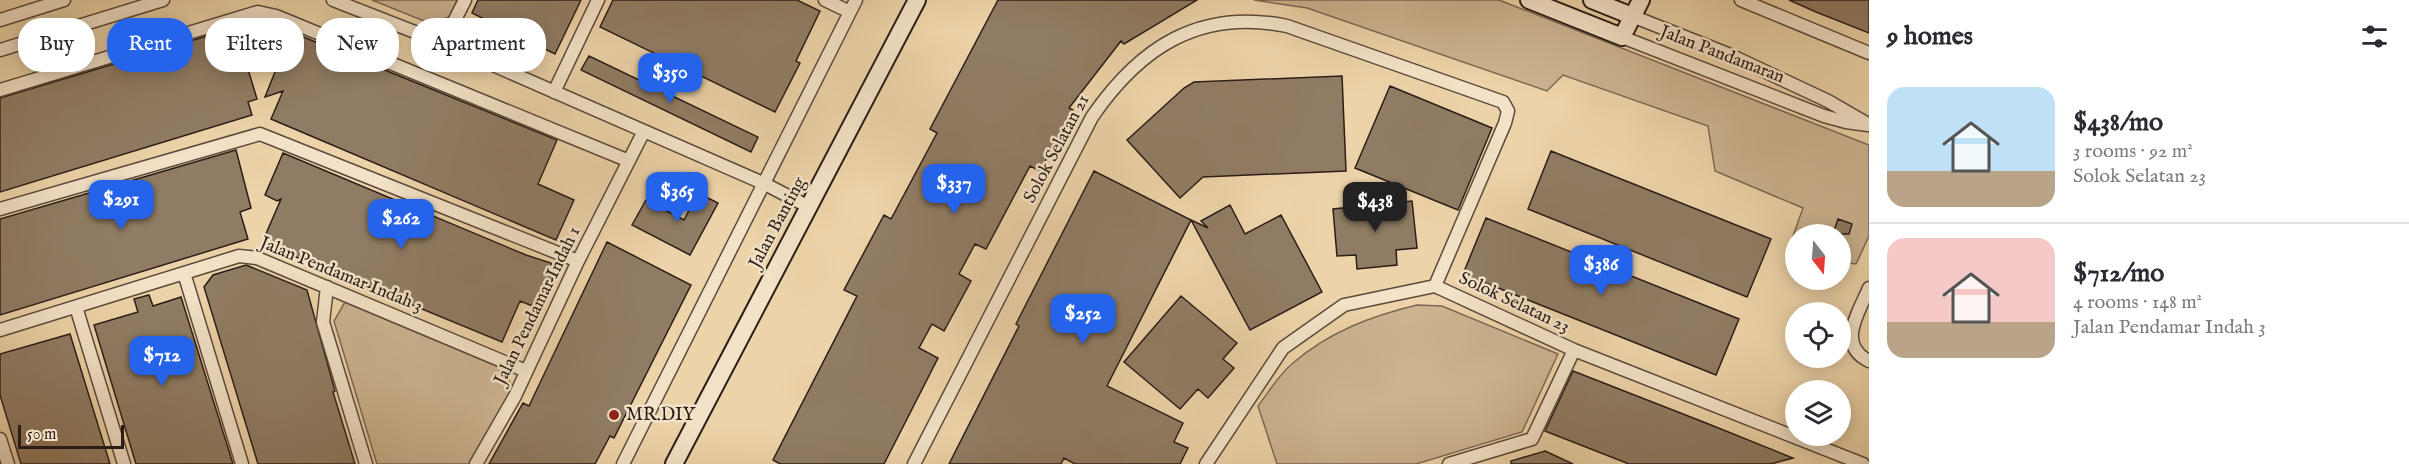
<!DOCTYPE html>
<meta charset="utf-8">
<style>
:root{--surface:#fff;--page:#f2f2f3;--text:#2b2b33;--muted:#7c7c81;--line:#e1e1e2;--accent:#2563eb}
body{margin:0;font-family:"IM FELL English",serif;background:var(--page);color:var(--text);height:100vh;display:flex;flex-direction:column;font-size:22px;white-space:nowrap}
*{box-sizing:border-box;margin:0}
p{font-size:20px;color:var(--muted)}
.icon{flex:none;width:33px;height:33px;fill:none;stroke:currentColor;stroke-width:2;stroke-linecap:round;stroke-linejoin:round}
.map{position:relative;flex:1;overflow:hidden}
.details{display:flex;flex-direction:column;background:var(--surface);width:540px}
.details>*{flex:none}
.top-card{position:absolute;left:18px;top:18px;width:570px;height:54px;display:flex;gap:12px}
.needle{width:39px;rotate:163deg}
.buttons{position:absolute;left:1785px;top:224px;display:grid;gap:12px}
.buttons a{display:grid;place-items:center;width:66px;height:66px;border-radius:50%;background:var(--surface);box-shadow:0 3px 15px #0003;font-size:30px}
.scale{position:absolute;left:18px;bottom:15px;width:106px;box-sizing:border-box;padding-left:6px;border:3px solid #2b1e19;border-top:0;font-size:16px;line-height:21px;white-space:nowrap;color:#2b1e19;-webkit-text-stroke:4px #f3e2c7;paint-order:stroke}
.price{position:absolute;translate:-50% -51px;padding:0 14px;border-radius:12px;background:var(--accent);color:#fff;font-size:20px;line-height:39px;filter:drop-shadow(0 2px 3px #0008)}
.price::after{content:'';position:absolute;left:50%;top:36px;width:18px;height:14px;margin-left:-9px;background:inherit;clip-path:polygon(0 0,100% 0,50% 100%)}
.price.current{background:#222;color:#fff}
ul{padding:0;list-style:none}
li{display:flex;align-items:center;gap:18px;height:150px;padding:0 18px}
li+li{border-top:2px solid var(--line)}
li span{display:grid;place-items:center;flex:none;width:168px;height:120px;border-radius:18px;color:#555}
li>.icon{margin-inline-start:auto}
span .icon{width:72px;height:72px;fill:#fffc;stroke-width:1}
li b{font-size:26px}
h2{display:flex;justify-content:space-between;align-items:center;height:72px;padding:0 18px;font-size:26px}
.pill{padding:0 21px;border-radius:24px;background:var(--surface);box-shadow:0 3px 15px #0003;font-size:21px;line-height:54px}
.pill.current{background:var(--accent);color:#fff}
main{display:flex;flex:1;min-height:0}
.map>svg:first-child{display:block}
</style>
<main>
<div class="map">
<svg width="1869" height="464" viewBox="0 0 1869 464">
<rect width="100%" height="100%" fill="#edd3a9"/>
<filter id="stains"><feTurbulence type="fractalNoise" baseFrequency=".00333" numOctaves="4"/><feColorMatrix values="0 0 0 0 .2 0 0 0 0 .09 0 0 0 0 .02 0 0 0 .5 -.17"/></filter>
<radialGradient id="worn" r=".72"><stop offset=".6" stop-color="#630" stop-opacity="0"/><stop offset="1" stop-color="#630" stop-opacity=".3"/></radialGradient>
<path fill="#ccb491" stroke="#7c6955" stroke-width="1.5" d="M372 0H457L449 17 429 23Z
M1254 0H1499L1869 145V236L1856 264 1841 262 1840 234H1796L1795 254 1787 253 1803 208 1715 171 1708 126 1563 75 1547 91 1307 8Z
M345 302 504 369 513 389 470 464H377L334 321Z
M1417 305 1442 306 1558 354 1522 432 1416 464H1277L1258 406C1269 392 1279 374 1293 363 1329 332 1371 316 1417 305Z"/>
<path fill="#907c64" stroke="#2b1e19" stroke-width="1.5" d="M478 0H581L555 54 472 13Z
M613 0H797L820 11 796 61 800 63 775 112 600 27Z
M998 0H1197L1124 44 1121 41 1069 108 1073 110 1040 171 1030 166 986 249 975 244 959 274 971 281 944 331 932 324 919 348 938 358 884 464H780L773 460 857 296 844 290 884 215 891 219 937 133 930 129Z
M1789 0H1869V33L1816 12Z
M244 25 256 64 247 66 257 99 248 102 252 115 0 192V98Z
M291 32 557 140 538 184 574 200 556 240 271 119 283 91 265 97Z
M589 56 758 137 751 152 581 70Z
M1342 76 1346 171 1203 177 1180 198 1127 140 1184 88 1194 82Z
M1390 86 1492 128 1458 210 1355 168Z
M236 150 251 208 240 212 248 239 0 315V219Z
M1551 151 1771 239 1747 297 1528 209Z
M283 153 526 255 551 263 555 274 540 309 520 301 502 342 262 243 281 199 277 201 265 195Z
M1094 171 1191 220 1107 386 1183 423 1174 442 1188 448 1180 464H1075L1064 458 1061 464H949L1019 326 1016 324Z
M698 193 718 203 690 255 632 225 646 200 684 220Z
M1412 201 1417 248 1396 250 1397 265 1357 269 1356 255 1337 256 1333 209Z
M1230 205 1245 234 1281 215 1322 292 1250 330 1191 220 1208 228 1201 221Z
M1486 218 1739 319 1716 375 1463 274Z
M1838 219 1852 224 1849 234H1833Z
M607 242 691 285 614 438 610 436 595 464H489L523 403 529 406Z
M246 265 307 290 335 391 333 392 355 464H258L204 287 213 275Z
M149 295 153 306 181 297 233 464H136L94 325 138 312 134 299Z
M1181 296 1237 343 1223 359 1234 368 1208 398 1198 389 1180 409 1124 362Z
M70 334 110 464H21L0 395V354Z
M1573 371 1706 423 1793 458 1771 464H1629L1545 431Z
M1545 451 1573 464H1511V461Z"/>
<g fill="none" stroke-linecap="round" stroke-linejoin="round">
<g stroke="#5c4b3d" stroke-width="15">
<path id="street" d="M333 0 443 43 765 184 809 207
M825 0 850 12
M1741 0 1869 53
M1632 16 1728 54 1828 101 1866 123
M0 20 64 0
M1622 37 1824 116 1846 122 1868 125
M443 43 465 0
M0 50 163 0
M0 90 258 12 276 16 629 161
M554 92 598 0
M0 209 260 134 578 261
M184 273 242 464
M327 287 323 322 366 464
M1869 288C1859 312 1836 345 1869 361
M76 307 124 464
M0 330 239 256 257 258 526 371
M0 439 8 464
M476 464 515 396 578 261 644 131
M623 464 856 0
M914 464 1092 117C1140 47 1200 8 1287 26L1503 102 1508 111 1505 123 1435 286
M1206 464 1283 348 1344 305 1435 286 1574 350 1863 464
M1449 464 1532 439 1574 350"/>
</g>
<g stroke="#2b1e19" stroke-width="20">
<path id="secondary" d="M1529 0 1622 37 1641 0
M1592 0 1632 16
M674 464 917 0"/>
</g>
<use href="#street" stroke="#f3e2c7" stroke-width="12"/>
<use href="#secondary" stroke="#f3e2c7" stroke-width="16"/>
</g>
<circle fill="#8f2418" stroke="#f3e2c7" stroke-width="2" cx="614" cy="415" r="6"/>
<g text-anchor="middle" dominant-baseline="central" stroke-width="5" stroke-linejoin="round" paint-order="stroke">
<g font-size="18" fill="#2b1e19" stroke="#f3e2c7">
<text transform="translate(1722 55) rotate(21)">Jalan Pandamaran</text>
<text transform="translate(1057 149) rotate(-62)">Solok Selatan 21</text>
<text transform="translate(778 223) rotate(-62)">Jalan Banting</text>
<text transform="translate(341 275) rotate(22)">Jalan Pendamar Indah 3</text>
<text transform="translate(1514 303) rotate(25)">Solok Selatan 23</text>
<text transform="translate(538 306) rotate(-64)">Jalan Pendamar Indah 1</text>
</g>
<g font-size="18" fill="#2b1e19" stroke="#f3e2c7" text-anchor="start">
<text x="626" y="415">MR.DIY</text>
</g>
</g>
<rect width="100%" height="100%" filter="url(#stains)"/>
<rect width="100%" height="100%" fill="url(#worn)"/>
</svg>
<div class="buttons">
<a><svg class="needle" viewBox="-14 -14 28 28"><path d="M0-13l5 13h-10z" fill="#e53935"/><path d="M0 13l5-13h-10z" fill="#7c7c81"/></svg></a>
<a><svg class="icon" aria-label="locate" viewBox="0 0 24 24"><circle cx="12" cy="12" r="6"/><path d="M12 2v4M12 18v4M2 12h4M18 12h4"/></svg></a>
<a><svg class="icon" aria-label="layers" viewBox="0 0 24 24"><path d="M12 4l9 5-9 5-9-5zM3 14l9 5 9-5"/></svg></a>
</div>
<div class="scale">50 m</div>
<b class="price" style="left:670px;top:104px">$350</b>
<b class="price" style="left:954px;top:215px">$337</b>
<b class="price" style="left:677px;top:223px">$365</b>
<b class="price" style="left:121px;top:231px">$291</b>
<b class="price current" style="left:1375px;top:233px">$438</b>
<b class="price" style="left:401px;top:250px">$262</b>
<b class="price" style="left:1601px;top:296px">$386</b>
<b class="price" style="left:1083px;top:345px">$252</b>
<b class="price" style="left:162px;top:387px">$712</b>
<div class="top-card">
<a class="pill">Buy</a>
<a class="pill current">Rent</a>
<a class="pill">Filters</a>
<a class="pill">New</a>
<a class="pill">Apartment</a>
</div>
</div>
<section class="details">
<h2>9 homes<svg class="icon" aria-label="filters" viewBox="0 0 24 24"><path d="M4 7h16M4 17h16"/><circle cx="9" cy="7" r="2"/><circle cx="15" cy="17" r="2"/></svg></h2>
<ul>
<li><span style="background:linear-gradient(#bfe0f5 70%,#b9a48a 0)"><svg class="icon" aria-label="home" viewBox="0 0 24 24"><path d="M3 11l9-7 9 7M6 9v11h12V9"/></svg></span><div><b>$438/mo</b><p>3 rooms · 92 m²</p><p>Solok Selatan 23</p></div></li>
<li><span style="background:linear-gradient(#f6c9c9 70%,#b9a48a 0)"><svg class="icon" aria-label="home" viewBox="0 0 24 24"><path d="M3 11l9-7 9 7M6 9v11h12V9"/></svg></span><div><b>$712/mo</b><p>4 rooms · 148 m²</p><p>Jalan Pendamar Indah 3</p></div></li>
</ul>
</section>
</main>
